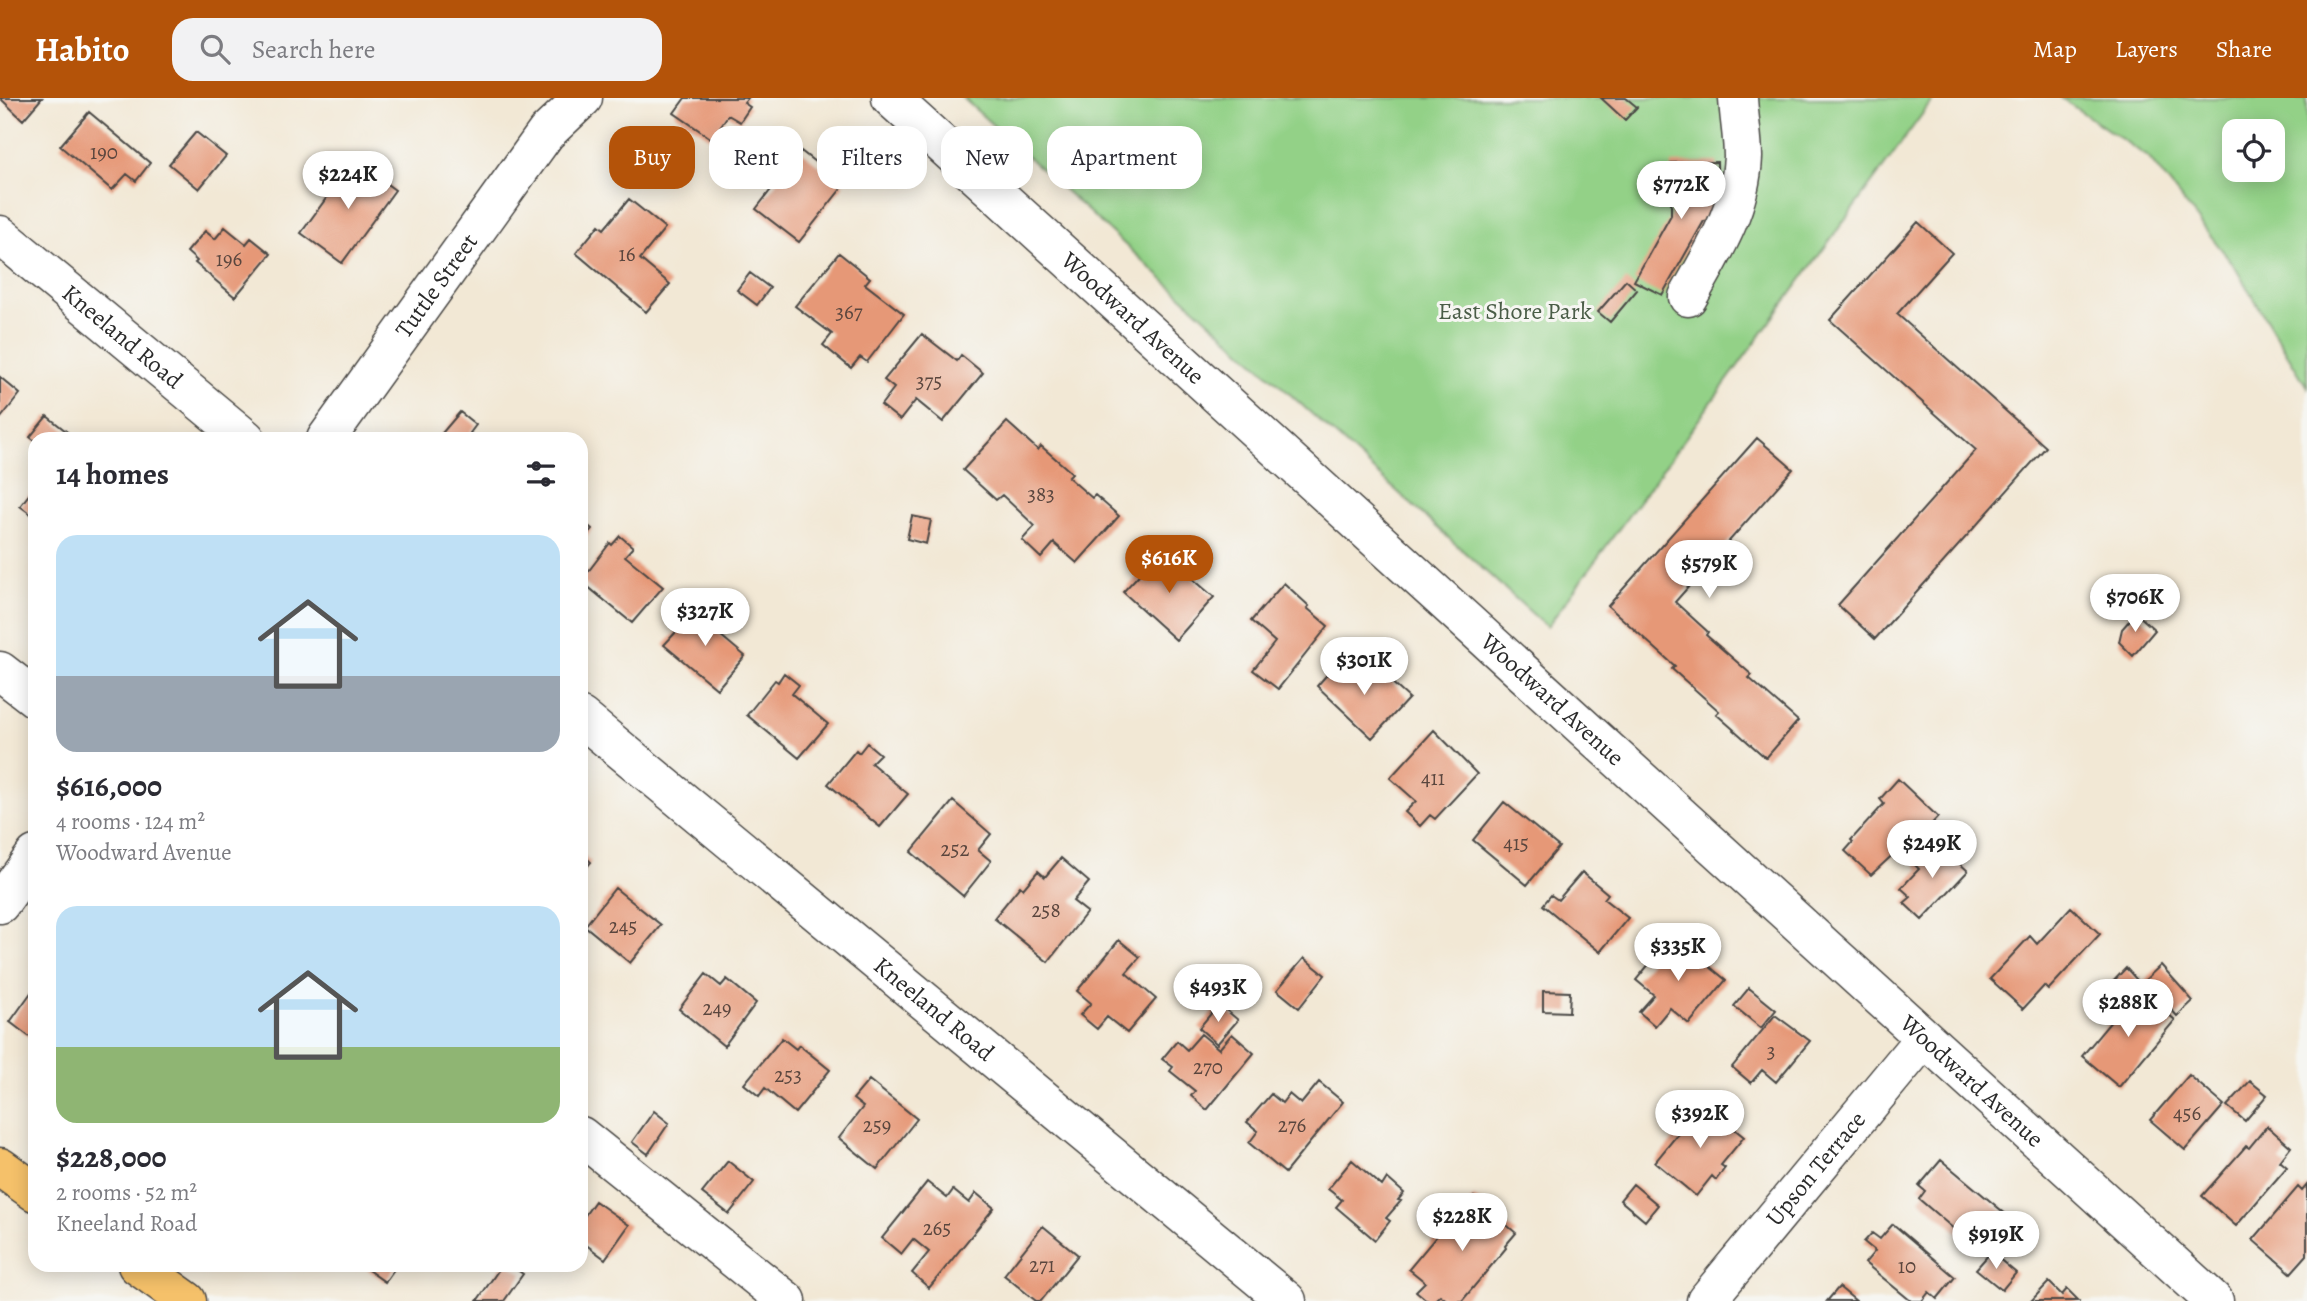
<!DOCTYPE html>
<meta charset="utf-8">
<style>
:root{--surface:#fff;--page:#f2f2f3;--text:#2b2b33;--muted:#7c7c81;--accent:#b45309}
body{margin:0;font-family:Alegreya,serif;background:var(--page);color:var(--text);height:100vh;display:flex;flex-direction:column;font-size:26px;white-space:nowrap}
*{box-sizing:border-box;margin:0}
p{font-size:23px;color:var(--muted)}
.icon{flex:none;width:38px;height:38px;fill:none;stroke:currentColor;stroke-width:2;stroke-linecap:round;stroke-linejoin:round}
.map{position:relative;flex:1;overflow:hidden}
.panel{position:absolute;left:28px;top:334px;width:560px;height:840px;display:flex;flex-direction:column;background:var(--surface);border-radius:21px;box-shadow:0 4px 18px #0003}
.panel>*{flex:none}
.hud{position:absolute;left:609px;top:28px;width:665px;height:63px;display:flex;gap:14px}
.controls{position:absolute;left:2222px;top:21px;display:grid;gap:14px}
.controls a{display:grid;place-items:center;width:63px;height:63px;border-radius:14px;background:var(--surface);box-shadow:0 4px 18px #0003;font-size:35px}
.price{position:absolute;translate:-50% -60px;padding:0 16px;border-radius:24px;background:#fff;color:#222;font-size:23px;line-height:46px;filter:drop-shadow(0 2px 4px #0008)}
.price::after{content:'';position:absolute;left:50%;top:42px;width:21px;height:16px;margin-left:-10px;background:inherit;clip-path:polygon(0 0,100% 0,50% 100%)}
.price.current{background:var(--accent);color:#fff}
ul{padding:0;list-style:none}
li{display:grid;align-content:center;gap:14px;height:371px;padding:0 28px}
li span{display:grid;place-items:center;height:217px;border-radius:21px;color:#555}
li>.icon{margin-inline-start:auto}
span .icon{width:126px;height:126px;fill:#fffc;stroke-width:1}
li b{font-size:30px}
h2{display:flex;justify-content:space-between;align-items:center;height:84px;padding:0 28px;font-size:30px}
.pill{padding:0 24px;border-radius:21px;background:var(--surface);box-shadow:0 4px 18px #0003;font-size:24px;line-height:63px}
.pill.current{background:var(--accent);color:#fff}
header{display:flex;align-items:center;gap:42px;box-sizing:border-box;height:98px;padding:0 35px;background:var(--accent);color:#fff}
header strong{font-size:33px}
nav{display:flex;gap:38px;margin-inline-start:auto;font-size:24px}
.search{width:490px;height:63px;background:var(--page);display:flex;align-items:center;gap:18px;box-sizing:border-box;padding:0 24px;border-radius:21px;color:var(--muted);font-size:26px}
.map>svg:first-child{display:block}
</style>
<header>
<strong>Habito</strong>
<div class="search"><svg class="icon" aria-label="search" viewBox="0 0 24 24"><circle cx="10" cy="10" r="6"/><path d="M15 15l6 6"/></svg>Search here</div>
<nav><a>Map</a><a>Layers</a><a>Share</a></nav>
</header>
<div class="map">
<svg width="2307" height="1203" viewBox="0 0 2307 1203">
<rect width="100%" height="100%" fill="#f6f6f2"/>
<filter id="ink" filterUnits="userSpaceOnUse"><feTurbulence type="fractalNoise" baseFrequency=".0143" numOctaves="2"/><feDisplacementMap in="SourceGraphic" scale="14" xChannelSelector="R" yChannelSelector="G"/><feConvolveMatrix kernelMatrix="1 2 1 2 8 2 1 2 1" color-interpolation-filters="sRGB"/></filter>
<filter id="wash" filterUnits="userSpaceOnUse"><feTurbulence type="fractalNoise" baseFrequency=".00686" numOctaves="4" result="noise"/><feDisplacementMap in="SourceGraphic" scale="28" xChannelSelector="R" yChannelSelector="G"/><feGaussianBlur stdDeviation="1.57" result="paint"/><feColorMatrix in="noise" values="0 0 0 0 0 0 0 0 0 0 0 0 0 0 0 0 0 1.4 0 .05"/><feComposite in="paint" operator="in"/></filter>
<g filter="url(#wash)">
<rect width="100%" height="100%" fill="#f2e8d5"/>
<path fill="#93d187" stroke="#5f7e59" stroke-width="2" fill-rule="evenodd" d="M963 0H1934L1547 529Z
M2061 0H2307V289L2233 166 2148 59ZM2273 33V72H2235V33Z"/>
<g id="blocks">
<path fill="#e69877" d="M0 0H42L23 22Z
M685 0H748L744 5 750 9 740 24 728 17 712 41 674 15Z
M1601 0H1626L1637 9 1625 22Z
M89 14 150 65 136 83 127 76 112 92 60 48Z
M196 34 226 58 199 91 169 66Z
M801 53 844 87 799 144 756 111Z
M354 62 395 92 342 165 301 135Z
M1717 64V121L1704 123 1662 197 1634 183 1671 117V65Z
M629 101 665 130 640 161 670 186 646 214 576 155 599 127 604 131Z
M1918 124 1952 155 1897 216 2046 349 1875 541 1838 507 1976 352 1830 222Z
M225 129 246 146 251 140 271 156 235 199 195 165 197 163 187 154 205 133 215 141Z
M839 155 870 180 865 186 904 216 867 264 860 259 851 270 823 247 832 236 795 208Z
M750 175 770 190 757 207 737 192Z
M1626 182 1637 192 1610 224 1598 214Z
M922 236 957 263 961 257 983 275 943 324 916 302 900 322 881 307 894 290 884 282Z
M0 279 20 296 0 321Z
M460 314 476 327 470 335 478 341H437Z
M47 318 76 341 35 343 30 339Z
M1007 324 1038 352 1041 348 1072 375 1068 379 1092 400 1095 397 1119 418 1077 465 1054 445 1041 460 1022 442 1035 428 1002 397 996 402 963 372Z
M1757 340 1793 371 1675 504 1708 534 1706 537 1752 577 1749 580 1798 623 1766 660 1716 616 1719 613 1672 571 1675 568 1608 508Z
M35 389V419L20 408Z
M912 418 931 422 926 446 907 441Z
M581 422 592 431 581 444Z
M620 438 633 449 625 458 663 489 632 525 581 483 610 445 612 447Z
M1162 452 1184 473 1187 469 1196 477 1193 481 1214 499 1176 542 1123 494Z
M1284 485 1309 508 1307 510 1328 528 1278 591 1253 572 1275 544 1251 523Z
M702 506 715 517 707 526 745 558 717 591 664 547Z
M2136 515 2155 532 2133 558 2119 544 2122 531Z
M1359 563 1374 576 1378 572 1409 600 1372 640 1317 588 1332 571 1343 580Z
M784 575 799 587 792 596 828 626 799 660 747 617 775 582 778 584Z
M1434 632 1477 676 1435 721 1430 717 1420 728 1405 714 1416 703 1390 680Z
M867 645 880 656 871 665 908 696 880 729 828 686 856 652 859 655Z
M1898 681 1938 719 1904 756 1899 751 1871 777 1845 753 1853 744 1851 742 1884 706 1880 701Z
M953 703 991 736 978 752 991 763 963 798 911 754Z
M1504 704 1559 749 1527 787 1473 742Z
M1936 744 1968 773 1922 822 1904 805 1911 799 1901 790 1919 771 1915 767Z
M581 755 591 764 581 776Z
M1061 760 1089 784 1073 803 1087 814 1048 864 994 820 1020 788 1023 791 1038 773 1045 779Z
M1582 774 1608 796 1604 801 1628 820 1600 854 1543 807 1551 797 1558 802Z
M615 790 661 827 630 865 585 828Z
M2071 809 2100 836 2048 892 2044 888 2023 911 1990 881 2030 838 2037 846Z
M1672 838 1726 882 1689 926 1670 910 1655 928 1639 914 1654 897 1636 882Z
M1119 842 1140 859 1126 875 1156 901 1127 935 1107 919 1097 931 1080 917 1091 905 1077 893Z
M1304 860 1325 877 1299 910 1277 892Z
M2161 867 2193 903 2177 918 2145 882Z
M2126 870 2137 882 2098 923 2086 912Z
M706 876 721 888 727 881 756 905 724 948 679 911Z
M35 889V943L10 924Z
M1749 890 1776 912 1761 930 1734 908Z
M1543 893 1570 894 1569 914 1543 913Z
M2140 893 2175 922 2119 989 2082 958 2117 916 2120 918Z
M1219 906 1238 922 1217 946 1199 930Z
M1775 917 1810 943 1776 984 1762 972 1751 985 1732 969Z
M1201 936 1219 951 1232 936 1254 955 1207 1012 1191 998 1195 993 1170 973 1173 969 1162 961 1177 943 1187 952Z
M782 940 796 951 799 947 830 972 795 1015 765 990 759 998 744 986Z
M2189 977 2224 1007 2185 1052 2150 1022Z
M869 982 917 1021 877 1071 839 1040 863 1009 853 1001Z
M2250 983 2267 997 2245 1023 2227 1008Z
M1319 984 1343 1004 1285 1075 1249 1045 1258 1033 1247 1024 1271 996 1282 1005 1289 996 1301 1006Z
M1703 1005 1744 1039 1721 1067 1725 1070 1716 1082 1712 1078 1696 1098 1655 1064Z
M654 1013 669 1025 648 1056 632 1044Z
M2267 1028 2291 1049 2280 1063 2287 1069 2236 1128 2202 1098 2246 1048 2249 1050Z
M1352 1062 1382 1088 1387 1080 1404 1095 1398 1102 1401 1103 1386 1120 1390 1123 1375 1142 1336 1109 1342 1102 1328 1091Z
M1941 1062 2008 1118 1983 1149 1973 1140 1969 1144 1919 1101 1925 1093 1919 1088Z
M728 1063 754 1084 729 1116 702 1095Z
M927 1084 947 1100 953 1092 969 1105 976 1095 994 1110 929 1190 912 1175 929 1154 913 1141 901 1156 882 1140Z
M1633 1086 1658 1107 1645 1123 1620 1102Z
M2307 1087V1157L2291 1175 2253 1142 2298 1089 2302 1093Z
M1474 1099 1516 1135 1505 1148 1506 1150 1462 1203H1448L1440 1197 1434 1203H1428L1416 1193 1425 1184 1409 1171 1460 1110 1462 1113Z
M595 1103 629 1127 605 1161 581 1143V1123Z
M1893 1126 1955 1179 1937 1201 1929 1194 1922 1203H1911L1865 1165 1875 1153 1864 1144 1872 1135 1880 1141Z
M1043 1128 1078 1157 1041 1203H1036L1004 1177Z
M1991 1154 2016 1175 2002 1192 1976 1171Z
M361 1167H397L385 1184Z
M502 1167H510L523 1176 504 1203H477Z
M2049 1184 2062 1197 2067 1191 2079 1203H2031Z
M1839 1189 1856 1203H1827Z"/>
</g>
</g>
<g filter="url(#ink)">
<use href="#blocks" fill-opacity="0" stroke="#494744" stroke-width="2"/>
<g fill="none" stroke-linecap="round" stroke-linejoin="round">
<g stroke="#494744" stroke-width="41">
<g id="minor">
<path id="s1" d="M891 0 2214 1203"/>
<path id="s2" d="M0 137 246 341"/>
<path d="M1688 199C1713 155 1741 111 1743 59 1743 40 1739 20 1738 0"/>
<path id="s3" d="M326 341 546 35 583 0"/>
<path d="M0 573 35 600"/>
<path id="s4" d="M581 619 1287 1203"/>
<path d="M0 806 35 757"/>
<path d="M581 1038 787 1203"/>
<path id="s5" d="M1706 1203 1924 940"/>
</g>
</g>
<g stroke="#494744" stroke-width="41">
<path id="major" d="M0 1069 35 1094
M137 1167 187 1203"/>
</g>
<use href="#minor" stroke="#fff" stroke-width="38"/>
<use href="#major" stroke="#f5c16b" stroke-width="38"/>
</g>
</g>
<g text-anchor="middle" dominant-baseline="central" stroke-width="6" stroke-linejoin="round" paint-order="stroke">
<g font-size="21" fill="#5a463e">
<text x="104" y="54">190</text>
<text x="627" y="156">16</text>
<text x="229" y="161">196</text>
<text x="849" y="214">367</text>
<text x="929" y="283">375</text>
<text x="1041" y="396">383</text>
<text x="1433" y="680">411</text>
<text x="1516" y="745">415</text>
<text x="955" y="751">252</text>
<text x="1046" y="812">258</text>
<text x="623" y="828">245</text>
<text x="717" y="910">249</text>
<text x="1771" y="953">3</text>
<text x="1208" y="969">270</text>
<text x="788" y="977">253</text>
<text x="2187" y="1015">456</text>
<text x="877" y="1027">259</text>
<text x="1292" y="1027">276</text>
<text x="937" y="1130">265</text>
<text x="1042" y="1167">271</text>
<text x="1907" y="1168">10</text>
</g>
<g font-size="24" fill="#2b2b2b" stroke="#f6f6f2">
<text stroke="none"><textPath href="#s3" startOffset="189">Tuttle Street</textPath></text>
<text stroke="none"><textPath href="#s1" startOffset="327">Woodward Avenue</textPath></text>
<text stroke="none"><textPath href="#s2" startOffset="159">Kneeland Road</textPath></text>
<text stroke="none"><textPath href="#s1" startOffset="894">Woodward Avenue</textPath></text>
<text stroke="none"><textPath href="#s4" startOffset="458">Kneeland Road</textPath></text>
<text stroke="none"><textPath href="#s1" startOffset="1461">Woodward Avenue</textPath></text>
<text stroke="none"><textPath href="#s5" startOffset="172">Upson Terrace</textPath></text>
</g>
<g font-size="24" fill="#4a5d47" stroke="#f6f6f2">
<text x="1515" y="213">East Shore Park</text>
</g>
</g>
</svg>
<div class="controls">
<a><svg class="icon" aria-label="locate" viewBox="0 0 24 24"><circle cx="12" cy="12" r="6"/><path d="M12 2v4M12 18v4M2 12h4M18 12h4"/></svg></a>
</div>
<b class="price" style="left:348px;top:113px">$224K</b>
<b class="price" style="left:1681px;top:123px">$772K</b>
<b class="price current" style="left:1169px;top:497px">$616K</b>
<b class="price" style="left:1709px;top:502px">$579K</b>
<b class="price" style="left:2135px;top:536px">$706K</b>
<b class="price" style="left:705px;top:550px">$327K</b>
<b class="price" style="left:1364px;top:599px">$301K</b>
<b class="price" style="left:1932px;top:782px">$249K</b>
<b class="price" style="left:1678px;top:885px">$335K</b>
<b class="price" style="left:1218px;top:926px">$493K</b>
<b class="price" style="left:2128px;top:941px">$288K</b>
<b class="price" style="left:1700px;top:1052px">$392K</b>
<b class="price" style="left:1462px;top:1155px">$228K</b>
<b class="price" style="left:1996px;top:1173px">$919K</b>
<div class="hud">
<a class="pill current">Buy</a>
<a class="pill">Rent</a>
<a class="pill">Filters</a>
<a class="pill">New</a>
<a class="pill">Apartment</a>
</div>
<section class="panel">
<h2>14 homes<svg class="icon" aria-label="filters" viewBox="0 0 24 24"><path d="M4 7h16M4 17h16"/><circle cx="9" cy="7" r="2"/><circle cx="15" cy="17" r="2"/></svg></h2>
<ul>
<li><span style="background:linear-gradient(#bfe0f5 65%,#9aa5b1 0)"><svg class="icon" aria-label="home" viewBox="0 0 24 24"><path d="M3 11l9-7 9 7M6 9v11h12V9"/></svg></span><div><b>$616,000</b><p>4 rooms · 124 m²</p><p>Woodward Avenue</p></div></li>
<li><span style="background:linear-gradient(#bfe0f5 65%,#8fb573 0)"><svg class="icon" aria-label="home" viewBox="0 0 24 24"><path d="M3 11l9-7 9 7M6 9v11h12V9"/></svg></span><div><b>$228,000</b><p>2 rooms · 52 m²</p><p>Kneeland Road</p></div></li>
</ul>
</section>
</div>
